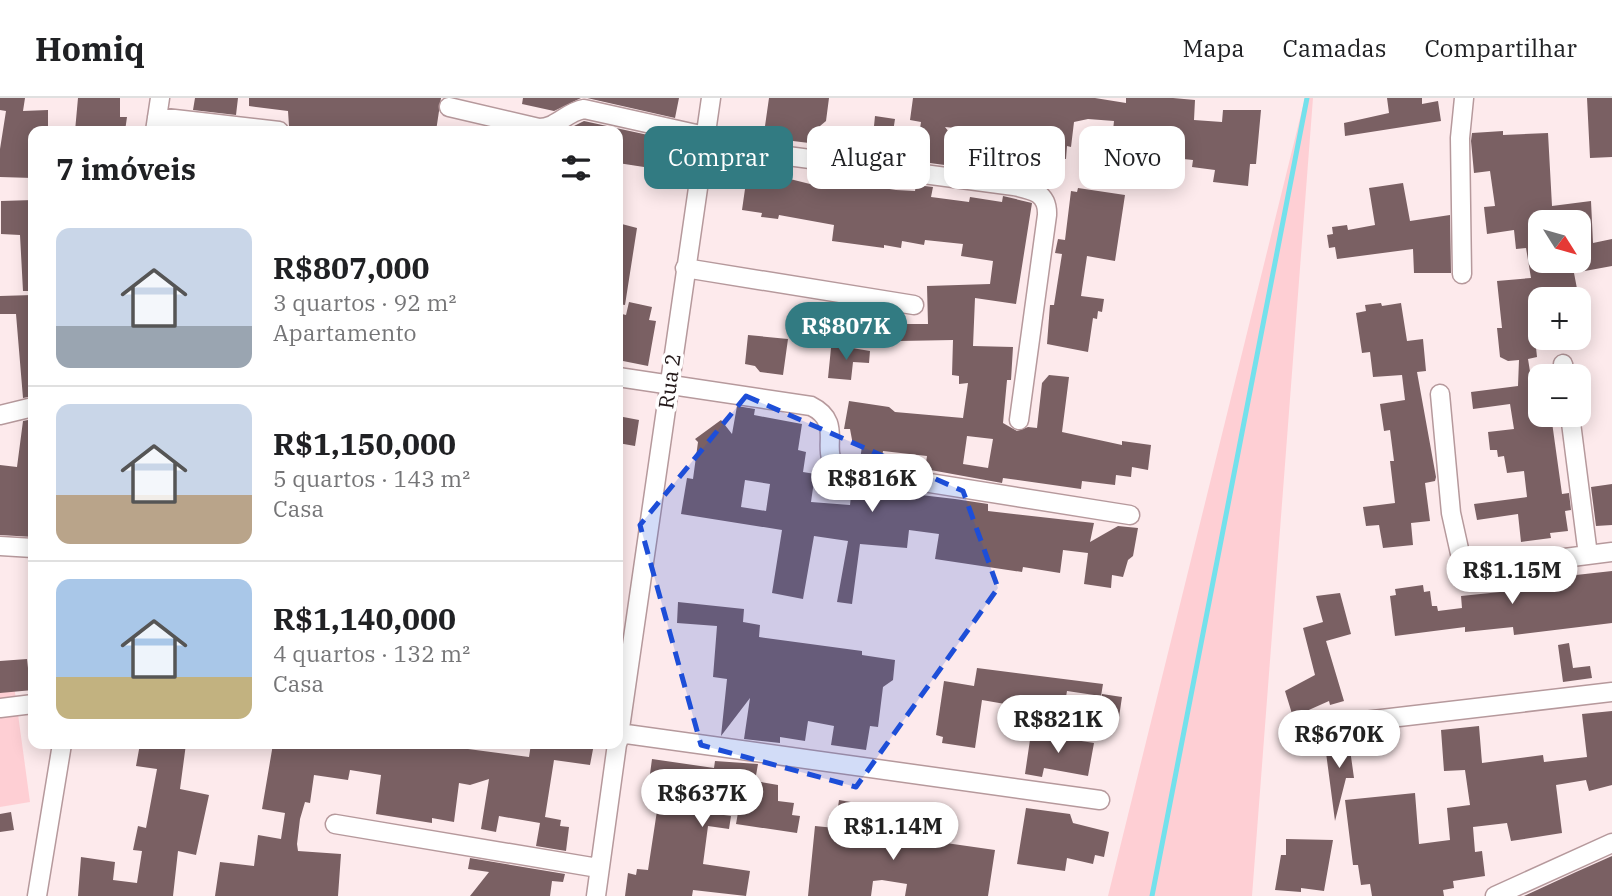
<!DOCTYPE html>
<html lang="pt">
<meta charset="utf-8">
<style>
:root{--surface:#fff;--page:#f2f2f2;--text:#202124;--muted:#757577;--line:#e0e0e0;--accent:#327b82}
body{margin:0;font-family:"IBM Plex Serif",serif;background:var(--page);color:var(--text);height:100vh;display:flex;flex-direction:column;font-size:26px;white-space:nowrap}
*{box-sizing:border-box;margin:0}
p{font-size:23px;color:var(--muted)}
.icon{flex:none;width:38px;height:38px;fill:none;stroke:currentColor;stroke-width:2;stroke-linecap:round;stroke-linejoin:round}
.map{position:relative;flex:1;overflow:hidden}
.side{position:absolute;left:28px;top:28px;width:595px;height:623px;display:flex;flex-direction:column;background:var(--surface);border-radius:14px;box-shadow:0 4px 18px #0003}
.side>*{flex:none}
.banner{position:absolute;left:644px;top:28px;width:665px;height:63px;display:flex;gap:14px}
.needle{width:46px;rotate:127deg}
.controls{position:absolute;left:1528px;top:112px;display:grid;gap:14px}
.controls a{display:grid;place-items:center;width:63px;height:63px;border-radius:14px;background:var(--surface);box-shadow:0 4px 18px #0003;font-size:35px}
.price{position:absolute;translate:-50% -60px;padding:0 16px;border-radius:24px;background:#fff;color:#222;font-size:23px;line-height:46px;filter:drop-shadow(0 2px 4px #0008)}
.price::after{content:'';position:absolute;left:50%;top:42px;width:21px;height:16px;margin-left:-10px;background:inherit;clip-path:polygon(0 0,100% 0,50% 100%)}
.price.on{background:var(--accent);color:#fff}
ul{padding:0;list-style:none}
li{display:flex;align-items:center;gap:21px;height:175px;padding:0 28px}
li+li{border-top:2px solid var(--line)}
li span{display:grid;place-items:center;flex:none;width:196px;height:140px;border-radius:14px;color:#555}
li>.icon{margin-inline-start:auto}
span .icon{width:84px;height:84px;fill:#fffc;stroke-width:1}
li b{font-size:30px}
h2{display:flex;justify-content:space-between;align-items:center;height:84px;padding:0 28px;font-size:30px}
.chip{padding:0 24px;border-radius:14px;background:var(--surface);box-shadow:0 4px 18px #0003;font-size:24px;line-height:63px}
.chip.on{background:var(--accent);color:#fff}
header{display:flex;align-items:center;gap:42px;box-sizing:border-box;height:98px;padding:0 35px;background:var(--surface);border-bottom:2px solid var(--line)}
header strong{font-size:33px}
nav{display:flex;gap:38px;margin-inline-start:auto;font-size:24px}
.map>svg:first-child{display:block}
</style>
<header>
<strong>Homiq</strong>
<nav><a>Mapa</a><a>Camadas</a><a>Compartilhar</a></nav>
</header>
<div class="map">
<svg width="1612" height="798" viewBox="0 0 1612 798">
<rect width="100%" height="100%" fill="#fdeaec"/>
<path fill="#fecfd4" d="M1305 0H1313L1252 798H1108Z
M14 587 30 704 0 709V589Z"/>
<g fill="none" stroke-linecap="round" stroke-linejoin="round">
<path stroke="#74e1ec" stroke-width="5" d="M1152 798 1307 0"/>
</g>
<path fill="#7a6063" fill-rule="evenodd" d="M0 0H25L23 13 48 12V33H33V80L0 79V51L6 13 0 12Z
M78 0H120V19H127L125 33H75Z
M195 0H238L236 17 193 12Z
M249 0H441L436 33 386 29V33H345L289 28 288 13 249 8Z
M523 0H581L554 13 522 6Z
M587 0H679L675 20Z
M769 0H829L826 23 820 28 817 46 777 41 778 38 764 35Z
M913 0H1095L1126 5V0H1173L1195 2 1194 22 1222 24 1223 12H1261L1256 66H1250L1248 88 1213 84 1215 72 1192 69 1193 62 1164 59 1161 79 1122 75 1125 63 1110 61 1114 23 1088 21 1074 24 1071 49 1067 48 1066 61 1055 60 1053 85 1009 76 1013 54 1003 53 1004 35 945 29 969 59 967 70 915 63 921 24 910 22Z
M1387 0H1422V6L1438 3 1441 23 1345 38 1344 25 1389 15Z
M1587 0H1612V59L1590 60Z
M875 18 895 21 889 60 847 54 849 35 873 38Z
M584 23 648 37 644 69 618 65V33H564Z
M1503 33V37L1548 35 1552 108 1591 103 1593 145 1612 141V168L1574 175 1579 201H1540V210L1532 211 1537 259 1528 261 1532 286 1540 285V317H1551L1562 396 1569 395 1571 412 1565 413 1568 433 1550 435 1551 440 1521 444 1518 416 1477 422 1474 406 1527 399 1524 373 1507 375 1504 358 1498 359 1497 352H1490L1488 334 1514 331 1510 306 1473 311 1471 294 1518 288 1519 262 1508 263 1500 259 1497 230H1502L1497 183 1531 180 1526 150 1516 151 1514 132 1487 136 1484 109 1495 108 1490 73 1474 75 1471 43 1472 35ZM1540 124H1578V163H1540Z
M735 64 763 68 762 74 810 86 811 79 896 92 915 93 916 87 933 89 931 99 969 104 970 99 1002 104 1003 98 1032 105 1016 206 975 200 973 248 1013 249 1011 282H1007L1003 325 1017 333 1028 329 1037 330 1042 285 1049 277 1069 279 1062 334 1122 347V343L1151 347 1148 372 1132 369 1131 379 1116 377 1115 387 1082 383 1081 391 1003 380 1002 385 925 371 927 358 883 353 881 366 860 362 862 348 853 347 850 331H844L849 303 889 309 895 314 963 320 968 285 959 286V278L952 277 953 242 899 243V226H928L927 188 990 186 993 163 961 158 963 146 925 142 924 147 902 143 901 150 884 147V150L832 143 834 127 779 117 778 121 761 119 762 115 742 112 745 91 732 89ZM967 338 993 341 988 370 963 366Z
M1403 85 1410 123 1450 117 1451 175H1414L1413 151 1337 161 1335 149 1329 150 1327 137 1333 136 1332 129 1347 127 1348 132 1375 127 1369 90Z
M1078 90 1125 97 1115 163 1087 158 1081 198 1104 201 1102 214 1098 213 1097 221 1093 220 1088 254 1047 246 1050 207H1054L1062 156 1055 155 1058 141 1065 142 1071 93 1077 94Z
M33 102V193H23L20 137 1 136V103Z
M618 125 637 130 625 207 618 206Z
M33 197V298L23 300 16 216H0V198Z
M629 204 652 209 649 222 656 223 648 268 618 262V215L626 217Z
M1381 205 1382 208 1401 205 1407 243 1423 241 1426 273 1417 274 1436 379 1435 383 1425 385 1430 423 1411 425 1413 447 1383 450 1379 427 1366 428 1363 409 1395 405 1390 363H1394L1390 332 1384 333 1380 306 1405 302 1402 277 1373 279 1370 254 1362 255 1356 215 1366 213 1365 207Z
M748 237 788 241 783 277 760 274 755 268 745 266Z
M846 249 870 253 869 265 853 264 851 282 828 280 831 250Z
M737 308 755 311 754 317 802 326 798 352 806 354 803 374 815 376 811 404 850 407 851 398 877 401 878 392 955 401 988 406V413L1094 425 1090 444 1118 428 1138 430 1133 458 1128 462 1123 479 1112 477 1111 490 1084 486 1088 455 1063 452 1060 475 1023 469 1022 474 935 461 939 436 909 432 907 450 860 446 852 506 837 504 848 443 814 438 803 501 772 495 782 432 681 416 687 380 693 381 698 344 695 341 721 322 732 336ZM745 382 770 386 766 413 741 409Z
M618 318 639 322 635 348 618 345Z
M33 321V439L0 437V367L17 369 23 323Z
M1612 386V427L1596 428 1591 389Z
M1612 473V525L1514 537 1513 529 1465 534V529L1395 538 1390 498 1396 497 1395 491 1423 487 1424 494 1430 493 1432 508H1437L1438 513 1462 510 1461 498 1500 494 1498 480 1548 474 1549 480Z
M1340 495 1351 536 1326 543 1344 603 1330 607 1329 603 1293 619 1285 593 1315 577 1303 530 1323 524 1316 498Z
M678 504 744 511 743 524 760 527 759 539 862 553V557L895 562 893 582 883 589 878 629 870 628 866 652 831 647 834 628 808 623 805 643 780 639V645L744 641 750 600 721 638 727 581 713 579 717 528 677 525Z
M1569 545 1573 570 1590 568 1592 580 1563 584 1558 547Z
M27 561 28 570H33V592L0 595V563Z
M977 570 1103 586 1101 598 1067 593 1063 616 982 602 975 650 942 645 943 639 936 637 944 583 974 588Z
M1102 596 1122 599 1118 626 1097 622Z
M1612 613V687L1589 693 1586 682 1556 687 1562 735 1511 743 1507 725 1473 729 1475 754 1482 753 1485 778 1453 783 1454 790 1443 792 1444 798H1372L1370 786 1361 787 1358 767H1353L1345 702 1415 695 1419 746 1450 742 1447 710 1470 707 1465 672 1444 673 1441 632 1479 628 1482 665 1543 657 1544 664 1587 659 1582 616Z
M1031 635 1094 645 1088 678 1044 670 1042 679 1025 676Z
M1349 644 1354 680H1346L1335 723 1325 647Z
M140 646H186L180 691 209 697 196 757 178 753 173 798H78L81 759 115 764 113 782 137 785 142 753 133 752 138 728 146 730 157 671 136 668Z
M273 646H469L468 651 529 659 531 646H594L590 667 554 662 545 719 561 722 560 728 569 729 566 753 536 748 540 725 499 718 496 734 481 731 489 681 470 687 459 685 454 724 432 720V725L376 716 381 677 350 672 348 682 314 677 310 705 305 704 300 721 297 746 298 753 341 756 338 798H215L220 764 254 768 258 737 281 741 285 715 262 711Z
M652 661 714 670 715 663 758 666 755 683 778 687V703L794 705 792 717 800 718 797 735 736 726 743 686 699 680 695 713 731 718 729 731 708 728 703 766 750 773 746 798 693 792 692 798H625L628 775 636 777 637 771 648 772 660 693 648 691Z
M839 702 851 704 850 714 865 716 864 731 876 732V735L995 752 988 798H905L907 786 882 782 873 783 871 798H808L815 728 835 730Z
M1026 710 1070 716 1073 725 1109 734 1104 759 1095 757 1093 766 1067 760 1065 773 1017 766Z
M11 714 14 732 0 734V716Z
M1286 741 1333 742 1324 793 1301 790V794L1275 792 1281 757H1286Z
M1612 758V798H1524L1576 774Z
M470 760 565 776 563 784 552 783 550 798H470L489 774 468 771Z"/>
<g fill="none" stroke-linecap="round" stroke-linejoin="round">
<g stroke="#b6999c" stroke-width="21">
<path id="minor" d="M449 9 539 30C557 30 566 14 584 11L705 38
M157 19 279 33
M155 33 160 0
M704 47 1014 88C1033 92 1048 95 1047 117L1019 322
M685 170 914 207
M1462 176 1460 40 1464 0
M1563 266 1565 278
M618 279 811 308C848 326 814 358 842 371L1130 417
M1440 296 1451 415 1461 460 1474 469 1486 470 1612 454
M0 317 33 309
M1570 317 1588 457
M0 448 33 450
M0 610 33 606
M1296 631 1612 594
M619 635 1100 702
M618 644 711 0
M335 726 598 770
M37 798 62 646
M596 798 617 646
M1495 798 1612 745"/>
</g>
<use href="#minor" stroke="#fff" stroke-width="18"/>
</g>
<path fill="#1d4ed8" fill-opacity="0.2" stroke="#1d4ed8" stroke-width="5" stroke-dasharray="14 9" stroke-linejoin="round" d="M746 298 963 393 998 490 856 689 701 647 640 427Z"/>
<g text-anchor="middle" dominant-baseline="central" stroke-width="7" stroke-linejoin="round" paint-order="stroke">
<g font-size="21" fill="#221718" stroke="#fff">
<text transform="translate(669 283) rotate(-82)">Rua 2</text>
</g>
</g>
</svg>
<div class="controls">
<a><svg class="needle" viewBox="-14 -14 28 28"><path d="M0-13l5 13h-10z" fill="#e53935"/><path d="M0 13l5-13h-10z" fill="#757577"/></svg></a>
<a>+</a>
<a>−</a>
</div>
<b class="price on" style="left:846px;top:264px">R$807K</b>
<b class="price" style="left:872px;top:416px">R$816K</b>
<b class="price" style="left:1512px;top:508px">R$1.15M</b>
<b class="price" style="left:1058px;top:657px">R$821K</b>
<b class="price" style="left:1339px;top:672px">R$670K</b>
<b class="price" style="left:702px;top:731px">R$637K</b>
<b class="price" style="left:893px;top:764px">R$1.14M</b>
<div class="banner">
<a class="chip on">Comprar</a>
<a class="chip">Alugar</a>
<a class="chip">Filtros</a>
<a class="chip">Novo</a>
</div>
<section class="side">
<h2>7 imóveis<svg class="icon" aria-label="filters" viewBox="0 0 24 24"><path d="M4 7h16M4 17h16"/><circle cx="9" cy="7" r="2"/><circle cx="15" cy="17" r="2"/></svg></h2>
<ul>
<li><span style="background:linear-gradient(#c9d6e8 70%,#9aa5b1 0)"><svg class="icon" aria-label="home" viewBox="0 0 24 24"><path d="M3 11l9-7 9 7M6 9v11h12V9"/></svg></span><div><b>R$807,000</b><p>3 quartos · 92 m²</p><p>Apartamento</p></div></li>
<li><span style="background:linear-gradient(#c9d6e8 65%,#b9a48a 0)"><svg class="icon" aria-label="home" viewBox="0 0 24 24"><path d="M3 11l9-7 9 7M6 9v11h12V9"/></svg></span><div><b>R$1,150,000</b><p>5 quartos · 143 m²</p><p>Casa</p></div></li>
<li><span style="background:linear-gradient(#a9c7e8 70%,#c2b280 0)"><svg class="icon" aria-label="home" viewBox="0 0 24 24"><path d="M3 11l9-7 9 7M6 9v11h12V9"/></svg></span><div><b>R$1,140,000</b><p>4 quartos · 132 m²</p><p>Casa</p></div></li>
</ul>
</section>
</div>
